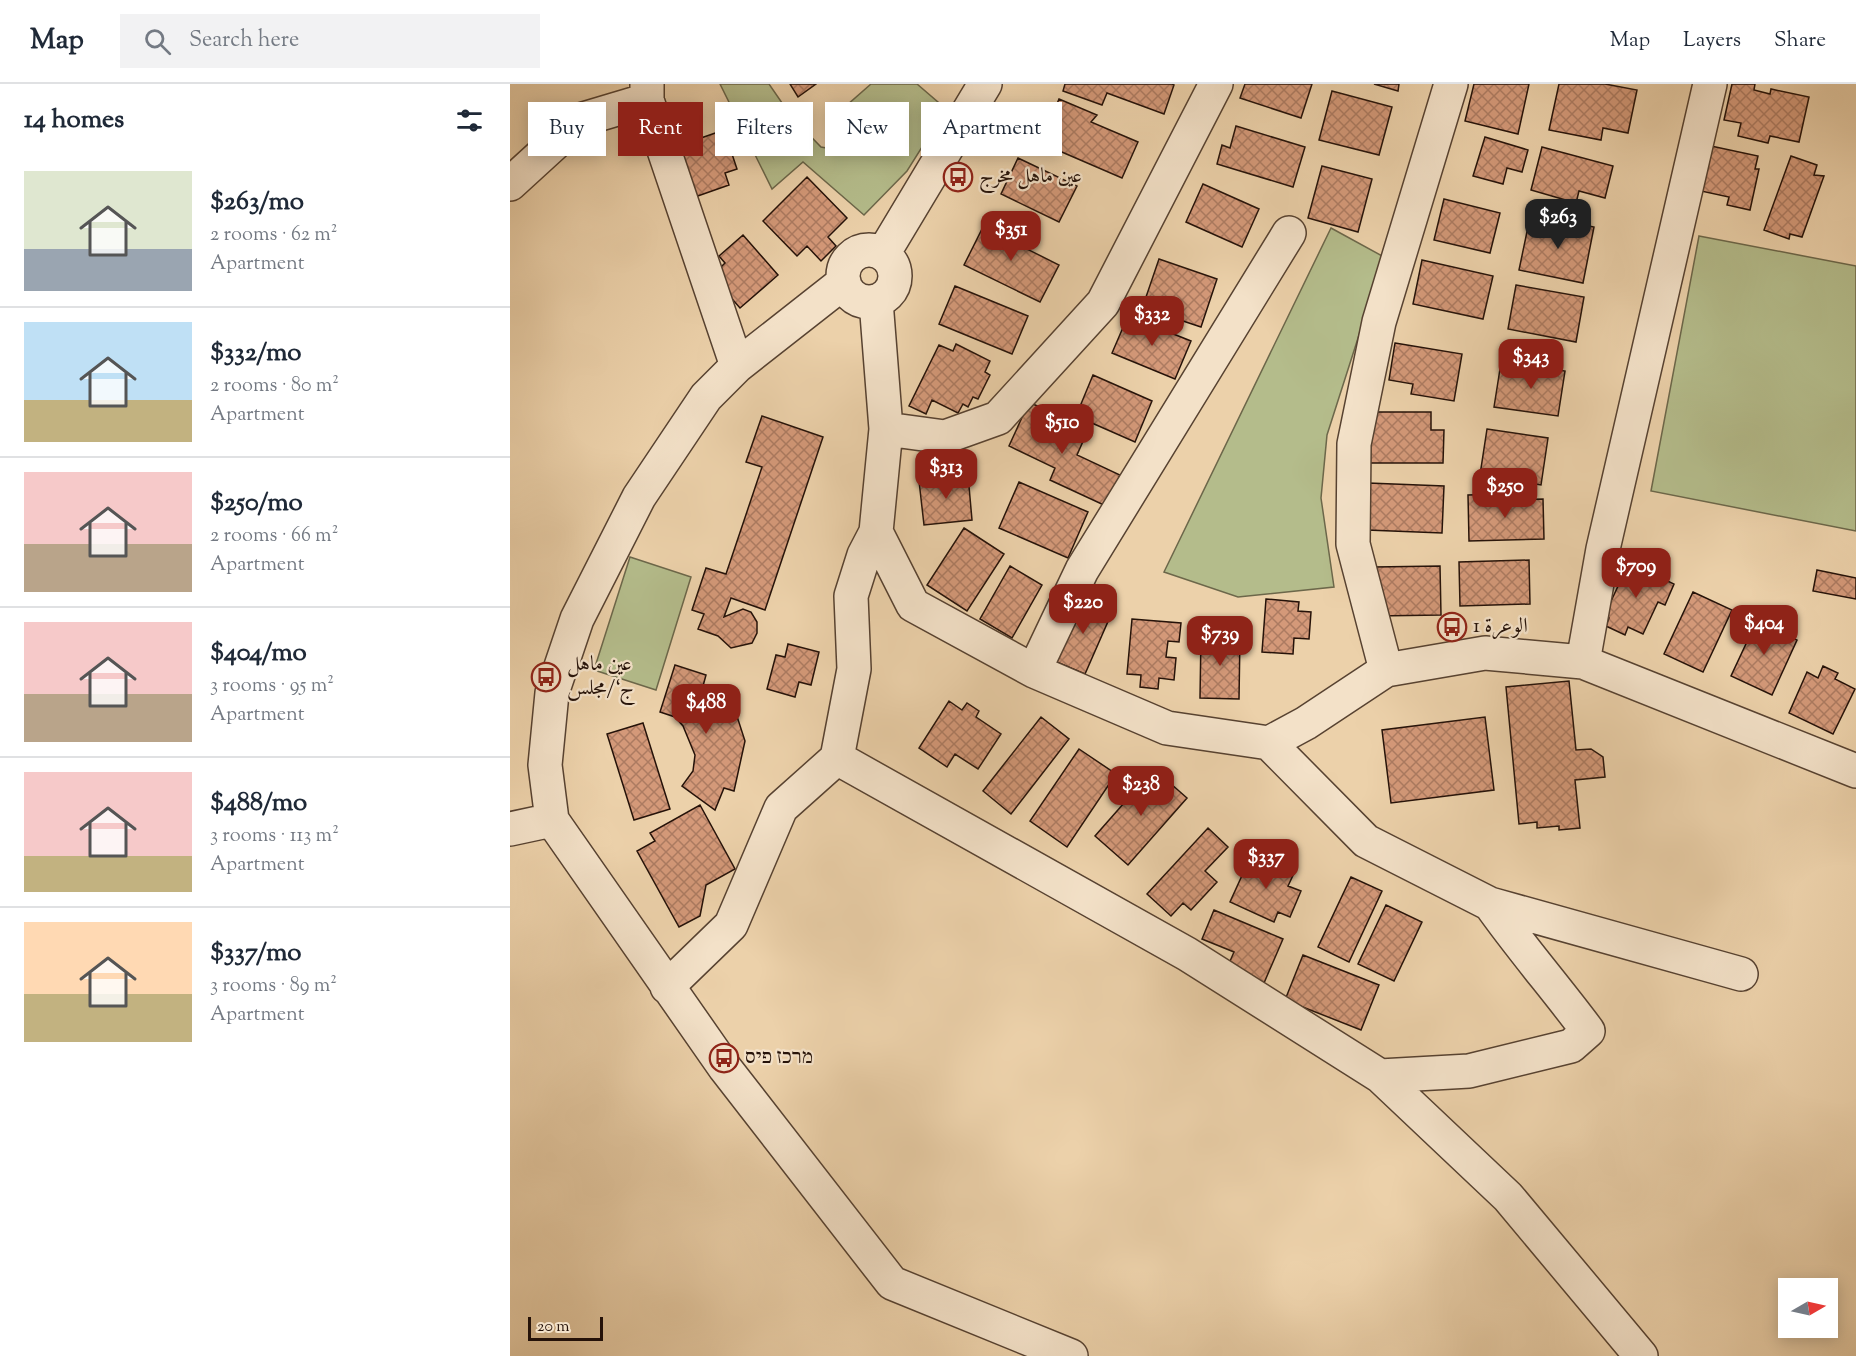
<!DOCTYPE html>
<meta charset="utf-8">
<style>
:root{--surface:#fff;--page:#f2f2f3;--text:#1f2937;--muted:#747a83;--line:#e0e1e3;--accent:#8f2418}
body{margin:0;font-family:"Sorts Mill Goudy",Amiri,"Frank Ruhl Libre",serif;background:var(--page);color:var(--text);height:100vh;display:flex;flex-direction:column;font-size:22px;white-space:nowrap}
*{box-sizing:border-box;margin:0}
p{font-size:20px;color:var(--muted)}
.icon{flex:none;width:33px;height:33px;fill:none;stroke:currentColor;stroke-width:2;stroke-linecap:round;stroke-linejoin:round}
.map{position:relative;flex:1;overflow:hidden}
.drawer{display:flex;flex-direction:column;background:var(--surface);width:510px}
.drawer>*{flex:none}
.hud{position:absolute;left:18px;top:18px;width:570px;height:54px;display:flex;gap:12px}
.needle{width:39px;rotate:81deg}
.controls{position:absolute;left:1268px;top:1194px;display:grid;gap:12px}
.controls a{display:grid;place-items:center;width:60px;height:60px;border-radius:0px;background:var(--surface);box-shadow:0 3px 15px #0003;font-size:30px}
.scale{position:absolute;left:18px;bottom:15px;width:75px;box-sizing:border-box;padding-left:6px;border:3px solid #251209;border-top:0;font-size:16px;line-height:21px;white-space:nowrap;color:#251209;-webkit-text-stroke:4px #f3e1c8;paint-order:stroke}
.price{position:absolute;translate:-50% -51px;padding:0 14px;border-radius:12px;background:var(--accent);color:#fff;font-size:20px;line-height:39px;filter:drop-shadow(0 2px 3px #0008)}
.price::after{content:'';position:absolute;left:50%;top:36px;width:18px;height:14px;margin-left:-9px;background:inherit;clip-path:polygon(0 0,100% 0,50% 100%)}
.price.selected{background:#222;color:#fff}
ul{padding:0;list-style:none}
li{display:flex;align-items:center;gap:18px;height:150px;padding:0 24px}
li+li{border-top:2px solid var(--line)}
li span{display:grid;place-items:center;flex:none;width:168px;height:120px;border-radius:0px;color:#555}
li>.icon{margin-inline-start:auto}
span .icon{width:72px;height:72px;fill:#fffc;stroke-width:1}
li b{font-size:26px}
h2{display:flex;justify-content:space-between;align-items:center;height:72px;padding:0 24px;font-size:26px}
.pill{padding:0 21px;border-radius:0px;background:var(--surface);box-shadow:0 3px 15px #0003;font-size:21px;line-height:54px}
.pill.selected{background:var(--accent);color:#fff}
header{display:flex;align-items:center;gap:36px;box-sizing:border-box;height:84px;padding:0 30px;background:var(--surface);border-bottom:2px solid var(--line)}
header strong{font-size:28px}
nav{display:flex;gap:33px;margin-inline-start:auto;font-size:21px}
.search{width:420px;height:54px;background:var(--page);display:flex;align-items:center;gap:15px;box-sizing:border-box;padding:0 21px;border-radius:0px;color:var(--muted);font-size:22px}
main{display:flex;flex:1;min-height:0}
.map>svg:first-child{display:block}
</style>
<header>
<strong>Map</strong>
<div class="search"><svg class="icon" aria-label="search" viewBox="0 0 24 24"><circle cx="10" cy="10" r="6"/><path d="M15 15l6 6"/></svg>Search here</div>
<nav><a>Map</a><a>Layers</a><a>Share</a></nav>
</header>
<main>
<section class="drawer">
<h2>14 homes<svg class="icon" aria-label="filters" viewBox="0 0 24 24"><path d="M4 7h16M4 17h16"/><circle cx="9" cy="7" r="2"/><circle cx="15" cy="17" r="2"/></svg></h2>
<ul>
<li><span style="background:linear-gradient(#dfe7d0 65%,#9aa5b1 0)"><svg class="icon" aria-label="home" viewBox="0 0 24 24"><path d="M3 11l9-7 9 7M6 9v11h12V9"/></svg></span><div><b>$263/mo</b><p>2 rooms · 62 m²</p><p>Apartment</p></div></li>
<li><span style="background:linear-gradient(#bfe0f5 65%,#c2b280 0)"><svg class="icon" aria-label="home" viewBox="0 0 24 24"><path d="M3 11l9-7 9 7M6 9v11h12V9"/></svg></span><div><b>$332/mo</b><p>2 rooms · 80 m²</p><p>Apartment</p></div></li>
<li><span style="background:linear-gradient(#f6c9c9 60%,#b9a48a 0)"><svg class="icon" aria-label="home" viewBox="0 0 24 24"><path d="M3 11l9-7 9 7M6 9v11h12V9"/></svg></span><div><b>$250/mo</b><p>2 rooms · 66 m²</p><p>Apartment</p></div></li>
<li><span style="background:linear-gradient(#f6c9c9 60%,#b9a48a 0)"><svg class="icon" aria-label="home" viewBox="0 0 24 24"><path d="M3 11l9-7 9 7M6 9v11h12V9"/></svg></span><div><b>$404/mo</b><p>3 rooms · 95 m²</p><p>Apartment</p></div></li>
<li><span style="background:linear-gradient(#f6c9c9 70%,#c2b280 0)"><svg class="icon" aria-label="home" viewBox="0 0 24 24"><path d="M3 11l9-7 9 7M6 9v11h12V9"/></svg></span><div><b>$488/mo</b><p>3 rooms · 113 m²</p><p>Apartment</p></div></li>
<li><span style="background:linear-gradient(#ffd9b3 60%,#c2b280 0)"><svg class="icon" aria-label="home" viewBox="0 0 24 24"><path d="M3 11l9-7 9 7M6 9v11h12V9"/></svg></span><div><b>$337/mo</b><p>3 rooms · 89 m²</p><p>Apartment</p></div></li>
</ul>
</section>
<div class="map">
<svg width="1346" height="1272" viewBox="0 0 1346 1272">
<defs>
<pattern id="building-cross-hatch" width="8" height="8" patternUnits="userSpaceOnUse" patternTransform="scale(1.5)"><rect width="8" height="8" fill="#d49979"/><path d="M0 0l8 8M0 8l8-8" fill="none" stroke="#ac7b61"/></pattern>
</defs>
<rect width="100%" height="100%" fill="#ecd1aa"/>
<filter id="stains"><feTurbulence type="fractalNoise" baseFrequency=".00333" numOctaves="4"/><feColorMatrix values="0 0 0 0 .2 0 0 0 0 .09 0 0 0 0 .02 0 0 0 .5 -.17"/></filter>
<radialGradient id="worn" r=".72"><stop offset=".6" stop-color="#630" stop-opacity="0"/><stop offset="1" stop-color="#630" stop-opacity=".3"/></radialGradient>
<path fill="#b4bc8b" stroke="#6c674a" stroke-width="1.5" d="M210 0H259L281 32 311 63 327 66 336 22 361 0H407L436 25 397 87 354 131 293 78 262 105Z
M821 144 874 173 817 351 811 414 824 503 728 513 654 488Z
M1189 152 1346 182V447L1141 407Z
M120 473 181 493 146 606 84 586Z"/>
<path fill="url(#building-cross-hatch)" stroke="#251209" stroke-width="1.5" d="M280 0H306L288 13Z
M555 0H662L664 1 654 30 597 9 592 21 553 7Z
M735 0H802L791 34 730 14Z
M864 0H889L888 7Z
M964 0H1019L1008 50 955 37Z
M1049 0H1095L1127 6 1118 49 1093 44 1091 56 1039 46Z
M1222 0H1245L1244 6 1260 10 1261 5 1299 13 1289 58 1260 52 1258 59 1228 52 1231 39 1214 36Z
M822 7 882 23 869 71 809 56Z
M549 15 587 31 581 38 628 58 612 94 531 59Z
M726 42 795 63 783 103 707 80 712 61 720 64Z
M214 46 227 85 215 89 219 101 182 114 165 63Z
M975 53 1018 66 1012 88 997 84 993 100 963 92Z
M1201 62 1248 72 1245 85H1249L1240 126 1217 121 1219 113 1191 107Z
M1032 63 1103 82 1095 114 1069 107 1066 119 1021 106Z
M1281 72 1307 81 1304 91 1314 92 1292 153 1280 150 1279 155 1254 146Z
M508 74 567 102 549 138 491 110Z
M812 82 862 95 848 148 798 134Z
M297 93 337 134 318 153 326 162 311 177 297 162 287 172 253 137Z
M693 100 749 125 732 163 676 138Z
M934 115 990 129 980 169 924 156Z
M477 135 509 150 505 159 549 181 530 218 454 181Z
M1047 135 1084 143 1073 199 1009 186 1019 138 1046 143Z
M233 151 268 191 230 224 202 192 215 179 209 172Z
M649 175 707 195 691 243 667 235 671 225 636 213Z
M912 176 983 192 973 235 903 220Z
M1006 201 1074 213 1066 258 998 245Z
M445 202 518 232 502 270 429 240Z
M618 232 681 257 665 295 602 269Z
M885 259 952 270 944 317 901 310 903 300 879 296Z
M446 260 480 277 475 288 480 291 468 315 463 313 458 323 453 320 448 329 422 316 416 330 399 322 429 261 443 267Z
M1018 281 1055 287 1048 332 984 323 990 285 1017 288Z
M583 291 642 317 625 358 566 332Z
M519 318 546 331 542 340 574 355 567 371 610 391 596 422 540 396 545 384 499 362Z
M858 328H921V346H934L933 379H858Z
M252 332 313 353 255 526 221 514 214 533 233 525 241 528 247 538V549L242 559 221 564 208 552 188 545 194 530 182 526 196 484 216 490 252 383 236 378Z
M977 345 1038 354 1031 401 970 391Z
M458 391 462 436 414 441 409 397Z
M509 398 578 428 558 474 489 444Z
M858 399 934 402 932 449 857 446Z
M991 410V416L1033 415 1034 455 959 457 958 411Z
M454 444 494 470 457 527 417 501Z
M1019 476 1020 520 950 522 949 478Z
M1114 476 1164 500 1155 521 1148 518 1133 550 1118 543 1115 551 1096 542 1099 534 1094 532 1109 500 1105 498Z
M500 482 532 501 502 554 470 535Z
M930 482 931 531 865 532 864 483Z
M1307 486 1346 494V515L1303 507Z
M1183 508 1222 526 1193 588 1154 570Z
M571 511 603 526 575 590 542 576Z
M756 515 789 518 788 527 801 528 799 555 784 554 783 570 752 568Z
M1249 532 1274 544 1272 549 1287 556 1262 611 1221 592Z
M622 535 671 539 669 558 658 557 656 573 666 574 664 596 649 594 648 605 630 603 631 591 617 590Z
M691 552H730L729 615 690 614Z
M278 560 309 568 301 601 289 598 285 613 257 605 266 571 275 573Z
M165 581 196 591 193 602 211 621 219 616 224 623 235 657 224 707 214 704 205 726 172 702 183 687 185 671 173 642 165 633 150 628Z
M1313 582 1328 589 1325 595 1345 605 1323 650 1279 629 1297 588 1308 594Z
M1059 597 1066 666 1081 665 1093 673 1095 693 1065 696 1070 744 1049 746V742L1027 744V738L1009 740 996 603Z
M439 617 452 626 457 619 469 627 466 633 491 650 468 685 445 670 437 683 409 664Z
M531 633 559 655 501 730 473 707Z
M975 633 984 706 881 719 872 646Z
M133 639 160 725 124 736 97 650Z
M569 665 606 690 557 763 520 737Z
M644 685 677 714 618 781 585 752Z
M190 721 225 785 196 801 190 832 169 843 127 767 145 757 140 749Z
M698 744 718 763 695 787 707 798 681 826 673 819 661 832 637 810Z
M740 774 758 782 761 775 785 787 778 802 791 807 780 833 768 828 764 838 720 818Z
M841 793 872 807 839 878 808 863Z
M876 821 912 838 884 897 848 880Z
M704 826 773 855 754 899 717 884 724 868 692 855Z
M793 871 869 901 851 946 775 916Z"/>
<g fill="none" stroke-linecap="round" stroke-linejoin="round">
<g stroke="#574231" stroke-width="36">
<path id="minor" d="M137 0V16L227 282
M0 100 70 36 137 16
M333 192a26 26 0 1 1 52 0a26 26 0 1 1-52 0Z
M373 170 475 0
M334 198 227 282 196 313 129 413 67 535 42 609 35 681 42 736 215 984 382 1199 561 1272
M366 217 376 345 366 448 403 521 524 587 657 644 759 659 796 639 876 586 975 569 1073 578 1346 687
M376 345 435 353 488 334 593 219 706 0
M1073 578 1093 465 1200 0
M876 586 843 460 844 360 869 238 941 0
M524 587 572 486 779 149
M759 659 856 757 980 820 1231 890
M327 674 677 870 870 992 998 1113 1131 1272
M0 745 42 736
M157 903 221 841 271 724 327 674 344 585 341 512 354 471 366 448
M870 992 959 987 1061 962 1078 947C1046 904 1011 864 980 820"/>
</g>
<use href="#minor" stroke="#f3e1c8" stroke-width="33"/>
</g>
<defs>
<g id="bus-ring" transform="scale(1.5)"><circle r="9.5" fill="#f3e1c8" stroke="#8f2418" stroke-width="1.5"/><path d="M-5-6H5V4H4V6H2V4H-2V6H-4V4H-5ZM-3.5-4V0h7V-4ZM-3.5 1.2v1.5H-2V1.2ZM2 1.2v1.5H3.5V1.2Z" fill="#8f2418"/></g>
</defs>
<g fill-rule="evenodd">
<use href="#bus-ring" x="448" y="93"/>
<use href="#bus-ring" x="942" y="543"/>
<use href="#bus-ring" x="36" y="593"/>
<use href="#bus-ring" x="214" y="974"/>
</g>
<g text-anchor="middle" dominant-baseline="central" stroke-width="4.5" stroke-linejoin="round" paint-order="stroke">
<g font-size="21" fill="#251209" stroke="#f3e1c8" text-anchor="start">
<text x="469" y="93">عين ماهل مخرج</text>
<text x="963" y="543">الوعرة 1</text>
<text x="57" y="581">عين ماهل<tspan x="57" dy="24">ج‘/مجلس</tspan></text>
<text x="235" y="974">מרכז פיס</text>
</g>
</g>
<rect width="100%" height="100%" filter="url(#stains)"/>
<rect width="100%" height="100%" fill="url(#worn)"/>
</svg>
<div class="controls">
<a><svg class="needle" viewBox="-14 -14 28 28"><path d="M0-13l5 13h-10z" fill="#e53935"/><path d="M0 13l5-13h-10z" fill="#747a83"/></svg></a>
</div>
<div class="scale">20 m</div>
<b class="price selected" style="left:1048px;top:166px">$263</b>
<b class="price" style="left:501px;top:178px">$351</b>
<b class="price" style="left:642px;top:263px">$332</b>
<b class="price" style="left:1021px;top:306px">$343</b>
<b class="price" style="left:552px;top:371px">$510</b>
<b class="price" style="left:436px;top:416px">$313</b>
<b class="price" style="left:995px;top:435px">$250</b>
<b class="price" style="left:1126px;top:515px">$709</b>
<b class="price" style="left:573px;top:551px">$220</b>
<b class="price" style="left:1254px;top:572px">$404</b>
<b class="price" style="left:710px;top:583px">$739</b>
<b class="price" style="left:196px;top:651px">$488</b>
<b class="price" style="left:631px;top:733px">$238</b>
<b class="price" style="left:756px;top:806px">$337</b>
<div class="hud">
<a class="pill">Buy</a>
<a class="pill selected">Rent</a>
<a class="pill">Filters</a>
<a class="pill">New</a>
<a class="pill">Apartment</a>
</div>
</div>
</main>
